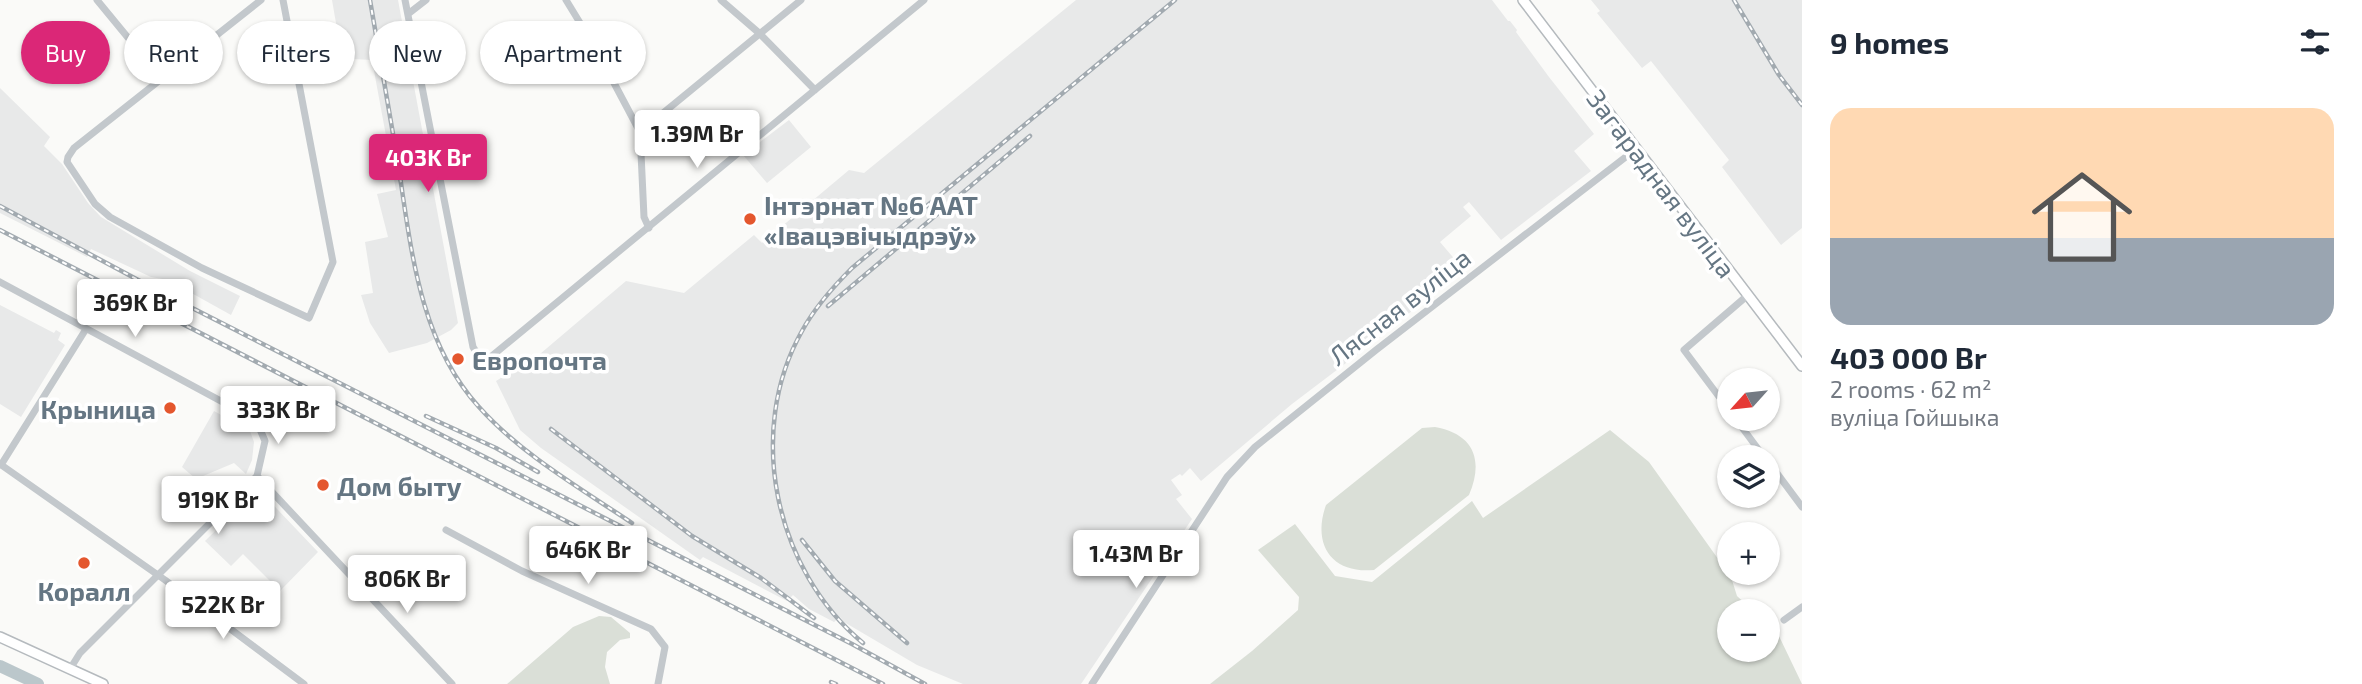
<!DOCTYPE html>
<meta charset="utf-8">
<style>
:root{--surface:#fff;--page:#f6f6f7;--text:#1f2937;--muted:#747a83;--accent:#db2777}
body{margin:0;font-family:"Exo 2",sans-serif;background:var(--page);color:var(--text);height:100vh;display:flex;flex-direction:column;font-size:26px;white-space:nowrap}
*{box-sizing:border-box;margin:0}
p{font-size:23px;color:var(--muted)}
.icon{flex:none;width:38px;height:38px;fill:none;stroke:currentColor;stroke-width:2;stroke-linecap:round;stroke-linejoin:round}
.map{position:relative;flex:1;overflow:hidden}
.panel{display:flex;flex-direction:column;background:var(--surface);width:560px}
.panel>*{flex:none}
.guide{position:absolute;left:21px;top:21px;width:665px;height:63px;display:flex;gap:14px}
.needle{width:46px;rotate:243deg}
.fabs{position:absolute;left:1717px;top:368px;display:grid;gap:14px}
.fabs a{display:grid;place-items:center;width:63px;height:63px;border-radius:50%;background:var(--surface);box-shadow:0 2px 5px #0004;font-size:35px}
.price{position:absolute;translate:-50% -60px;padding:0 16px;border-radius:7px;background:#fff;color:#222;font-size:23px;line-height:46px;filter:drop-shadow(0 2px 4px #0008)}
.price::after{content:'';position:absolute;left:50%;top:42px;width:21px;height:16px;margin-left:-10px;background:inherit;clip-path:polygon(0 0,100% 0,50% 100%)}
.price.current{background:var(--accent);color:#fff}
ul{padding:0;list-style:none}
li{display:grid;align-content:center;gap:14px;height:371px;padding:0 28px}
li span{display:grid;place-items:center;height:217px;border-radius:21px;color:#555}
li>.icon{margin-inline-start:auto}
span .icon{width:126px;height:126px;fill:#fffc;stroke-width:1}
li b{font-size:30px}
h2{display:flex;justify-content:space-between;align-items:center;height:84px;padding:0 28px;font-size:30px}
.chip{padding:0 24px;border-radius:32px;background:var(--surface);box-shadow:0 2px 5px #0004;font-size:24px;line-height:63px}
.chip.current{background:var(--accent);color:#fff}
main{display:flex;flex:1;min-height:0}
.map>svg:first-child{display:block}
</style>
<main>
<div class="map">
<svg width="1802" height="684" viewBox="0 0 1802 684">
<rect width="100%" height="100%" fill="#fafaf8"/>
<path fill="#e8e9e9" d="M332 0H398L458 323 451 330 427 343 389 353 370 323 361 295 373 293 365 242 388 237 377 194 396 190 372 60 352 59 350 45 340 46Z
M1076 0H1492L1508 21H1510L1517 30 1516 32 1549 77 1594 134 1574 151 1591 171 1501 240 1469 202 1463 207 1471 216 1440 242 1463 269 1379 338 1292 404 1201 481 1190 468 1182 476 1180 474 1171 480 1182 495 1176 499 1192 519 1081 684H963L917 665 844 622 840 617 834 622 809 609 793 595 787 601 703 557 700 560 541 448 520 430 496 381 515 369 517 371 527 365 626 281 684 293 754 235 762 243 849 170 864 173Z
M1591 0H1802V228L1781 245 1722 167 1729 160 1651 61 1642 68 1597 13 1600 11Z
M0 88 50 137 44 146 62 164 88 203 101 217 190 271 240 296 231 315 168 280 151 277 91 249 87 257 0 213Z
M789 120 811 147 767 183 743 155Z
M0 305 54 333 56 330 61 333 58 340 65 345 21 417 0 404Z
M214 411 250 431 254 442 252 460 246 474 234 463 196 479 182 467Z
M258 489 318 552 280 591 243 554 231 566 205 541Z"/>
<path fill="#dadfd7" d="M1435 427C1474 434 1484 460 1469 495L1374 570C1331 574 1312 544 1326 505L1422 428Z
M1610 430 1649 462 1731 577 1737 596 1753 611H1729V649H1768V623L1777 632 1802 684H1210L1252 651 1298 610 1299 597 1258 550 1295 524 1335 576 1372 582 1472 501 1483 518Z
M599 616 611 617 630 633V638L620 640 607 652 605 667 610 684H507L573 627Z"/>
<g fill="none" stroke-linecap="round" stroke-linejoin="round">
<path stroke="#bbc7cb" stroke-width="12" d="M0 666 38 684"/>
<g stroke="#b5babe" stroke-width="12">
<path id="major" d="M1523 0 1802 366
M0 637 103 684"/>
</g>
<path stroke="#c3c8cc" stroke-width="7" d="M97 0 162 79
M261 0 74 148 68 157 67 162 95 204 110 217 202 268 309 318 333 262 283 0
M405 0 473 347 480 358 487 360 924 0
M566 0 596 49 640 132 644 217 649 228
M721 0 759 33 815 90
M408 14 426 0
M640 132 801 0
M0 282 256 420 265 441 257 476 80 653 70 669
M1729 410 1684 350 1748 295
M1735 418 1764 457
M1768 461 1802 507
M0 464 165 580 304 684
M1 465 86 329
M257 476 452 684
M446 530 522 571 651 629 665 647 658 684
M1784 620 1802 607
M1092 684 1227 477 1255 447 1376 350 1636 149"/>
<use href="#major" stroke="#fff" stroke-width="9"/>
<g stroke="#a2aab0" stroke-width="4.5">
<path id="rail" d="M370 0C379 54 389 109 398 163 411 248 419 341 479 407 521 454 580 488 632 523
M1734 0 1779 75 1802 105
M0 206 155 289 852 644 925 684
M0 230 883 684
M828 306 1030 136
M426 416 496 448 538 472
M551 429 692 536 761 578 814 618
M802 540 835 581 907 643
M863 643C775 570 745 432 802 331 815 307 833 287 852 268L1175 0
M831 682 836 684"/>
</g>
<use href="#rail" stroke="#fff" stroke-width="2" stroke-dasharray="5" stroke-linecap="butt"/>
</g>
<g fill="#e4572e" stroke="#fff" stroke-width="2.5">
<circle cx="750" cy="219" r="7"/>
<circle cx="458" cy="359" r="7"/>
<circle cx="170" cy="408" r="7"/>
<circle cx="323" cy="485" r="7"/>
<circle cx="84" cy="563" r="7"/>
</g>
<g text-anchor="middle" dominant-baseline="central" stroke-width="7" stroke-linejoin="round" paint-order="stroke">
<g font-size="26" fill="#657683" stroke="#fff">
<text transform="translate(1662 183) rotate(53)">Загарадная вуліца</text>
<text transform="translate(1399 306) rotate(-38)">Лясная вуліца</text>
</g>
<g font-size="26" font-weight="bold" fill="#657683" stroke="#fff" text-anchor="start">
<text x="764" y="204">Інтэрнат №6 ААТ<tspan x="764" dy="30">«Івацэвічыдрэў»</tspan></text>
<text x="472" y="359">Европочта</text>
<text x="156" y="408" text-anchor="end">Крыница</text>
<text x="337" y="485">Дом быту</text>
<text x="84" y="590" text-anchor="middle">Коралл</text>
</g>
</g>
</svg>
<div class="fabs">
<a><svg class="needle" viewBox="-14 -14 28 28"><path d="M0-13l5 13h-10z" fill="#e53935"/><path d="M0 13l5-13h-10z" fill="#747a83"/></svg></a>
<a><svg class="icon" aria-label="layers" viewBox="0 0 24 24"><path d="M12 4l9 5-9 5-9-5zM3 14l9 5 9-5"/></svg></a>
<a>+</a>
<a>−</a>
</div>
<b class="price" style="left:697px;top:170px">1.39M Br</b>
<b class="price current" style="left:428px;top:194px">403K Br</b>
<b class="price" style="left:135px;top:339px">369K Br</b>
<b class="price" style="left:278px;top:446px">333K Br</b>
<b class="price" style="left:218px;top:536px">919K Br</b>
<b class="price" style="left:588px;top:586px">646K Br</b>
<b class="price" style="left:1136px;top:590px">1.43M Br</b>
<b class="price" style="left:407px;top:615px">806K Br</b>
<b class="price" style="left:223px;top:641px">522K Br</b>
<div class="guide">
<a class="chip current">Buy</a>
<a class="chip">Rent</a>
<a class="chip">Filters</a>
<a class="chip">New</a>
<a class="chip">Apartment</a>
</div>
</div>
<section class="panel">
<h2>9 homes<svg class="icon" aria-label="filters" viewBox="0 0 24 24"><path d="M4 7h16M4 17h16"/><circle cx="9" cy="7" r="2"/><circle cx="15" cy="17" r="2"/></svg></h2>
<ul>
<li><span style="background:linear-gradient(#ffd9b3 60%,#9aa5b1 0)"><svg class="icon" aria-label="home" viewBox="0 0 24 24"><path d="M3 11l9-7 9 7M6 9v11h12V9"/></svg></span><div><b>403 000 Br</b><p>2 rooms · 62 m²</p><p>вуліца Гойшыка</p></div></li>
</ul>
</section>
</main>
